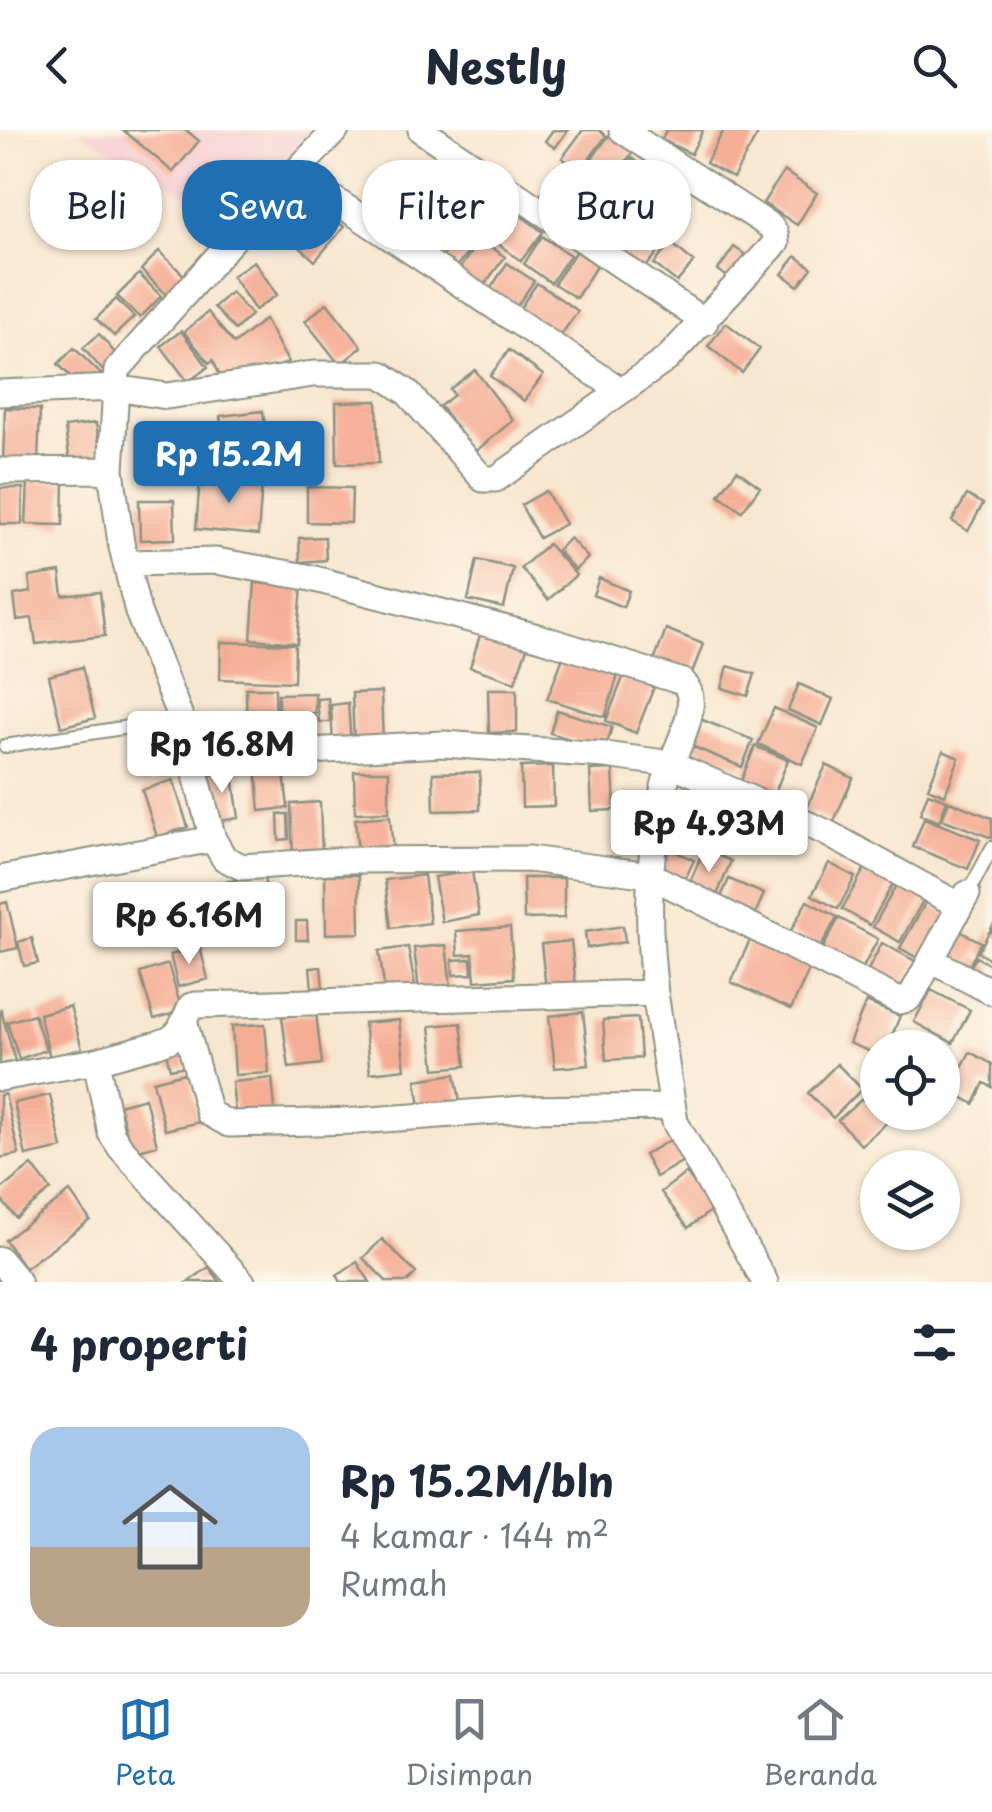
<!DOCTYPE html>
<html lang="id">
<meta charset="utf-8">
<style>
:root{--surface:#fff;--page:#f2f2f3;--text:#1f2937;--muted:#747a83;--line:#e0e1e3;--accent:#1f6fb2}
body{margin:0;font-family:"Playpen Sans",sans-serif;background:var(--page);color:var(--text);height:100vh;display:flex;flex-direction:column;font-size:38px;white-space:nowrap}
*{box-sizing:border-box;margin:0}
p{font-size:32px;color:var(--muted)}
.icon{flex:none;width:55px;height:55px;fill:none;stroke:currentColor;stroke-width:2;stroke-linecap:round;stroke-linejoin:round}
.map{position:relative;height:1152px;overflow:hidden}
.details{display:flex;flex-direction:column;background:var(--surface);flex:1}
.details>*{flex:none}
.top-card{position:absolute;left:30px;top:30px;width:932px;height:90px;display:flex;gap:20px}
.tools{position:absolute;left:860px;top:900px;display:grid;gap:20px}
.tools a{display:grid;place-items:center;width:100px;height:100px;border-radius:50%;background:var(--surface);box-shadow:0 2px 8px #0004;font-size:50px}
.price{position:absolute;translate:-50% -85px;padding:0 22px;border-radius:10px;background:#fff;color:#222;font-size:32px;line-height:65px;filter:drop-shadow(0 2px 5px #0008)}
.price::after{content:'';position:absolute;left:50%;top:60px;width:30px;height:22px;margin-left:-15px;background:inherit;clip-path:polygon(0 0,100% 0,50% 100%)}
.price.on{background:var(--accent);color:#fff}
ul{padding:0;list-style:none}
li{display:flex;align-items:center;gap:30px;height:250px;padding:0 30px}
li span{display:grid;place-items:center;flex:none;width:280px;height:200px;border-radius:30px;color:#555}
li>.icon{margin-inline-start:auto}
span .icon{width:120px;height:120px;fill:#fffc;stroke-width:1}
li b{font-size:42px}
h2{display:flex;justify-content:space-between;align-items:center;height:120px;padding:0 30px;font-size:42px}
.tag{padding:0 35px;border-radius:40px;background:var(--surface);box-shadow:0 2px 8px #0004;font-size:35px;line-height:90px}
.tag.on{background:var(--accent);color:#fff}
header{display:flex;justify-content:space-between;align-items:center;height:130px;padding:0 30px;background:var(--surface);font-size:45px;font-weight:700}
.dock{display:flex;justify-content:space-around;align-items:center;height:140px;border-top:2px solid var(--line);background:var(--surface);font-size:28px;color:var(--muted)}
.dock a{display:grid;justify-items:center;gap:5px}
.dock .on{color:var(--accent)}
.map>svg:first-child{display:block}
</style>
<header><svg class="icon" aria-label="back" viewBox="0 0 24 24"><path d="M15 5l-7 7 7 7"/></svg>Nestly<svg class="icon" aria-label="search" viewBox="0 0 24 24"><circle cx="10" cy="10" r="6"/><path d="M15 15l6 6"/></svg></header>
<div class="map">
<svg width="992" height="1152" viewBox="0 0 992 1152">
<rect width="100%" height="100%" fill="#fcf5e5"/>
<filter id="ink" filterUnits="userSpaceOnUse"><feTurbulence type="fractalNoise" baseFrequency=".01" numOctaves="2"/><feDisplacementMap in="SourceGraphic" scale="20" xChannelSelector="R" yChannelSelector="G"/><feConvolveMatrix kernelMatrix="1 2 1 2 8 2 1 2 1" color-interpolation-filters="sRGB"/></filter>
<filter id="wash" filterUnits="userSpaceOnUse"><feTurbulence type="fractalNoise" baseFrequency=".0048" numOctaves="4" result="noise"/><feDisplacementMap in="SourceGraphic" scale="40" xChannelSelector="R" yChannelSelector="G"/><feGaussianBlur stdDeviation="2.25" result="paint"/><feColorMatrix in="noise" values="0 0 0 0 0 0 0 0 0 0 0 0 0 0 0 0 0 1.4 0 .05"/><feComposite in="paint" operator="in"/></filter>
<g filter="url(#wash)">
<rect width="100%" height="100%" fill="#f8e7d0"/>
<path fill="#f7cfd4" d="M77 0H312L239 95Z"/>
<g id="blocks">
<path fill="#f5ae96" d="M123 0H186L199 11 173 42Z
M553 0H568L555 18 545 11Z
M583 0H599L606 6 580 41 562 28Z
M666 0H703L691 24 662 10Z
M724 0H760L733 48 706 33Z
M610 4 633 22 605 59 582 42Z
M632 28 656 46 631 79 607 61Z
M564 36 586 54 559 87 536 69Z
M450 39 497 75 472 109 425 73Z
M784 41 817 63 797 95 763 73Z
M659 49 685 68 663 98 637 79Z
M403 55 425 75 395 109 373 90Z
M321 77 344 97 315 131 292 110Z
M431 80 453 100 427 129 405 109Z
M519 84 543 102 521 131 497 113Z
M643 88 669 109 641 143 616 122Z
M460 104 474 116 451 142 438 131Z
M542 106 570 125 551 153 524 134Z
M480 109 505 127 481 159 457 142Z
M671 113 694 132 677 152 654 134Z
M734 117 763 137 747 161 718 140Z
M159 121 189 150 171 169 141 140Z
M576 121 597 135 576 168 554 154Z
M796 126 812 138 798 156 782 144Z
M254 131 277 165 255 180 232 146Z
M507 133 534 151 513 182 487 164Z
M139 144 161 166 140 188 117 166Z
M537 153 578 181 556 212 516 184Z
M231 162 251 185 235 200 214 177Z
M116 169 134 187 114 206 96 189Z
M327 173 362 217 340 235 305 191Z
M208 182 234 214 265 189 288 232 227 262 213 230 209 233 184 202Z
M726 193 760 219 742 243 708 216Z
M181 201 208 237 188 252 161 216Z
M99 204 120 229 105 243 83 218Z
M74 218 103 246 87 263 58 234Z
M509 220 543 245 524 271 490 246Z
M475 240 513 290 475 322 440 276 454 265 450 259Z
M377 271 379 333 337 334 336 272Z
M5 278 40 279 38 332 3 331Z
M263 281 269 330 226 334 220 286Z
M96 293 101 329 70 333 65 297Z
M737 340 760 357 742 381 719 365Z
M200 348 262 354 258 405 196 399Z
M28 351 64 352 63 395 26 394Z
M307 357 352 358 351 393 307 392Z
M0 358H23L22 394H0Z
M546 361 565 394 539 408 521 375Z
M967 365 983 374 968 401 952 391Z
M139 370H174L175 409 140 410Z
M325 407 326 430 300 432 299 408Z
M570 408 588 428 575 440 557 420Z
M548 414 576 445 548 470 521 438Z
M477 430 513 438 504 478 468 470Z
M60 442 63 466 100 462 105 506 36 514 32 488 17 490 14 465 31 462 29 447Z
M599 448 629 461 623 477 593 465Z
M255 453 302 457 297 513 251 509Z
M482 499 528 515 515 552 470 537Z
M666 499 703 514 691 546 654 531Z
M221 512 295 514 294 552 220 549Z
M564 525 619 542 605 587 547 569Z
M728 536 755 544 748 566 722 558Z
M82 537 95 588 61 597 49 546Z
M624 545 654 557 636 603 606 591Z
M799 554 833 569 822 595 788 580Z
M246 558H275L276 616 247 617Z
M488 559H517V602L489 603Z
M381 562 383 613 354 614 352 563Z
M315 563V583L278 584V564Z
M328 568 330 592H319L317 569Z
M348 573 351 615 333 616 331 575Z
M774 578 818 598 802 634 758 614Z
M557 580 612 597 605 620 550 603Z
M315 586 316 616 279 617 278 587Z
M700 589 753 610 742 637 689 615Z
M755 616 788 630 774 665 741 651Z
M943 621 959 628 945 665 928 658Z
M283 633 288 678 260 681 256 636Z
M826 635 853 648 833 693 806 680Z
M553 636 554 676 522 677 521 637Z
M232 639 239 688 212 692 205 643Z
M613 639 615 680 592 681 590 640Z
M354 641H389V682L355 683Z
M480 642V680L434 681 433 643Z
M173 650 188 697 157 707 142 660Z
M928 663 947 670 939 692 920 684Z
M949 671 992 688V708L942 689Z
M320 672 322 727 293 728 291 674Z
M278 684H288L289 709 279 710Z
M390 686 393 721 358 724 355 689Z
M924 688 980 710 968 739 913 717Z
M670 719 694 730 681 758 657 746Z
M704 719 731 731 715 770 687 759Z
M829 733 855 747 838 779 812 765Z
M866 736 894 752 870 795 842 779Z
M472 741 479 785 442 792 434 747Z
M325 745H359L360 803 326 804Z
M424 745 430 793 391 798 385 750Z
M264 746 269 781 221 787 216 753Z
M523 748H564V788L524 789Z
M729 749 764 764 751 793 716 778Z
M897 754 924 769 900 812 873 797Z
M208 765 215 799 175 808 168 773Z
M807 771 837 787 820 818 790 802Z
M7 772 18 818 0 822V774Z
M926 772 952 787 926 833 900 818Z
M839 788 878 809 861 841 822 820Z
M296 791H307L308 810H296Z
M623 796 625 812 587 818 585 802Z
M510 797 514 848 475 851 473 824 458 825 456 801Z
M952 797 981 812 960 854 930 838Z
M992 797V830L978 822Z
M32 808 38 833 24 836 18 812Z
M750 810 810 838 791 879 731 852Z
M571 811 576 856 546 859 541 814Z
M882 813 917 832 902 863 866 844Z
M446 815 451 857 419 861 414 818Z
M200 817 208 849 178 857 170 825Z
M408 817 415 857 385 862 379 821Z
M976 827 992 836V869L962 852Z
M471 829 472 844 453 845 452 830Z
M168 834 182 881 154 889 140 843Z
M321 837 323 857 312 858 310 838Z
M931 860 970 880 953 913 914 892Z
M866 872 900 886 887 918H878V925L849 913Z
M70 876 82 919 50 927 39 884Z
M1 880 15 931 0 935V881Z
M583 882 589 935 555 938 549 886Z
M316 883 322 934 289 938 282 887Z
M34 884 46 920 19 929 7 892Z
M638 888 641 928 606 930 603 890Z
M399 890 405 939 370 943 364 893Z
M461 893 466 936 435 939 430 896Z
M265 894 269 943 235 945 232 896Z
M181 914 186 936 170 939 165 918Z
M970 922 992 934V957L984 953 974 974 950 960Z
M837 934 862 959 833 988 808 963Z
M188 942 200 992 165 1000 153 951Z
M455 944 461 977 421 983 416 950Z
M272 948 276 989 236 993 232 952Z
M869 963 878 972V982H887L892 988 861 1015 838 990Z
M5 964 19 1024 0 1028V965Z
M50 965 62 1018 26 1026 14 973Z
M145 968 157 1015 132 1022 119 975Z
M670 1010 683 1031 656 1047 644 1025Z
M32 1035 51 1060 16 1088 0 1068V1060Z
M686 1043 713 1079 688 1098 661 1062Z
M70 1062 90 1090 25 1138 5 1110Z
M382 1109 416 1143 407 1152H387L363 1128Z
M357 1132 370 1152H341L337 1145Z
M209 1137 220 1152H188Z"/>
</g>
</g>
<g filter="url(#ink)">
<use href="#blocks" fill-opacity="0" stroke="#8c9282" stroke-width="2.5"/>
<g fill="none" stroke-linecap="round" stroke-linejoin="round">
<g stroke="#8c9282" stroke-width="16">
<path id="service" d="M5 616 181 589
M968 763 992 718"/>
</g>
<g stroke="#8c9282" stroke-width="29">
<path id="minor" d="M421 0 705 192
M294 43 620 260
M0 263 115 258 167 266 313 244H381L407 262 483 349H496L667 229 776 113 775 103 770 96 622 0
M0 341 111 340
M194 633 326 620 443 614 605 625 672 634 825 702 960 776 967 764
M213 709 224 728 242 737 346 730 529 729 650 745 899 871 908 869 913 863 960 776
M0 749 213 709 181 589 138 482 121 413 111 340 117 240 260 79 336 0
M931 830 992 862
M655 863 675 992 765 1152
M184 891 209 983 229 994 356 991 524 979 670 977
M96 931 111 1003 120 1017 242 1152
M0 948 96 931 158 914 171 909 180 900 191 876 196 875 655 863C646 790 647 711 669 639 677 616 703 573 683 552L538 507 307 447 216 431 127 433
M0 1130 18 1152"/>
</g>
<use href="#service" stroke="#fff" stroke-width="12"/>
<use href="#minor" stroke="#fff" stroke-width="25"/>
</g>
</g>
</svg>
<div class="tools">
<a><svg class="icon" aria-label="locate" viewBox="0 0 24 24"><circle cx="12" cy="12" r="6"/><path d="M12 2v4M12 18v4M2 12h4M18 12h4"/></svg></a>
<a><svg class="icon" aria-label="layers" viewBox="0 0 24 24"><path d="M12 4l9 5-9 5-9-5zM3 14l9 5 9-5"/></svg></a>
</div>
<b class="price on" style="left:229px;top:376px">Rp 15.2M</b>
<b class="price" style="left:222px;top:666px">Rp 16.8M</b>
<b class="price" style="left:709px;top:745px">Rp 4.93M</b>
<b class="price" style="left:189px;top:837px">Rp 6.16M</b>
<div class="top-card">
<a class="tag">Beli</a>
<a class="tag on">Sewa</a>
<a class="tag">Filter</a>
<a class="tag">Baru</a>
</div>
</div>
<section class="details">
<h2>4 properti<svg class="icon" aria-label="filters" viewBox="0 0 24 24"><path d="M4 7h16M4 17h16"/><circle cx="9" cy="7" r="2"/><circle cx="15" cy="17" r="2"/></svg></h2>
<ul>
<li><span style="background:linear-gradient(#a9c7e8 60%,#b9a48a 0)"><svg class="icon" aria-label="home" viewBox="0 0 24 24"><path d="M3 11l9-7 9 7M6 9v11h12V9"/></svg></span><div><b>Rp 15.2M/bln</b><p>4 kamar · 144 m²</p><p>Rumah</p></div></li>
</ul>
</section>
<nav class="dock">
<a class="on"><svg class="icon" aria-label="map" viewBox="0 0 24 24"><path d="M3 6l6-2 6 2 6-2v14l-6 2-6-2-6 2zM9 4v14M15 6v14"/></svg>Peta</a>
<a><svg class="icon" aria-label="saved" viewBox="0 0 24 24"><path d="M7 4h10v16l-5-4-5 4z"/></svg>Disimpan</a>
<a><svg class="icon" aria-label="home" viewBox="0 0 24 24"><path d="M3 11l9-7 9 7M6 9v11h12V9"/></svg>Beranda</a>
</nav>
